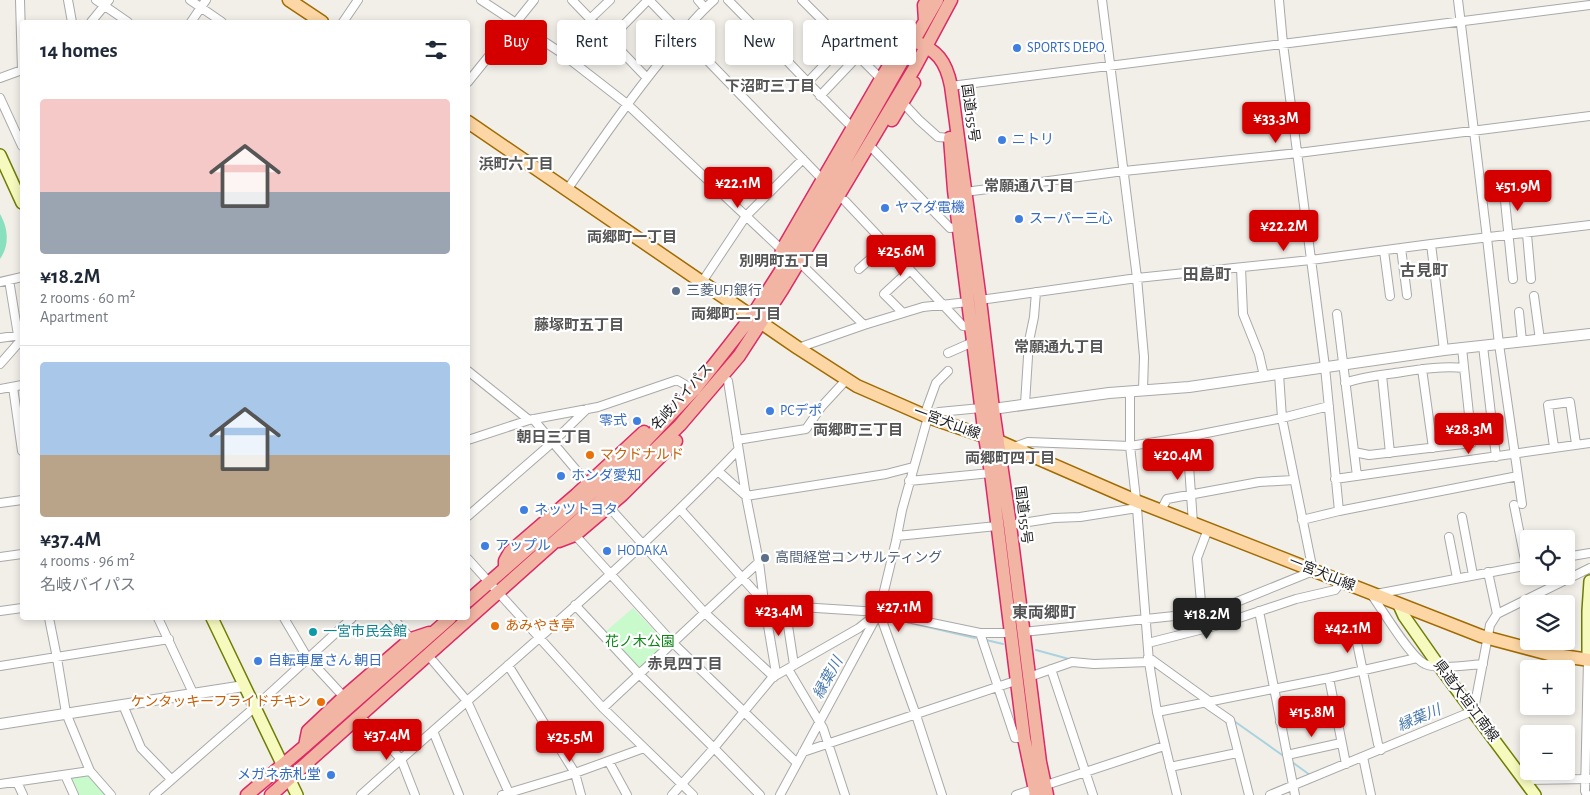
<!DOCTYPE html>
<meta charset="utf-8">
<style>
:root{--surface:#fff;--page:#f2f2f3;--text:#1f2937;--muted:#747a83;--line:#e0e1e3;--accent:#d40000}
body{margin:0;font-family:"Alegreya Sans","Noto Sans JP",sans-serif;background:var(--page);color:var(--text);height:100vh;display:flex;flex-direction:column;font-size:19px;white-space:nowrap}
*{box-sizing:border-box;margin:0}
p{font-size:16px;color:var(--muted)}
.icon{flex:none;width:28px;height:28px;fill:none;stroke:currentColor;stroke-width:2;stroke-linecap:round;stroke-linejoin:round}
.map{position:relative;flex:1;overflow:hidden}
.side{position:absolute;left:20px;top:20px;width:450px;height:600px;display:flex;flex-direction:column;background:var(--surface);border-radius:5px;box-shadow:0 2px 8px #0003}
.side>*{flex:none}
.top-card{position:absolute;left:485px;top:20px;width:475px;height:45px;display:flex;gap:10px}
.buttons{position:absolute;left:1520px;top:530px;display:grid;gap:10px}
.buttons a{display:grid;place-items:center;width:55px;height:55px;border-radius:5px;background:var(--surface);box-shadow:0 2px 8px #0003;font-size:25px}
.price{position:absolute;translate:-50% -42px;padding:0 11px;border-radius:5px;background:var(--accent);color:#fff;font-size:16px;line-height:32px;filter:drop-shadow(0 1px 2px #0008)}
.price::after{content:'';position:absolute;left:50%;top:30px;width:15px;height:11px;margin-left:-8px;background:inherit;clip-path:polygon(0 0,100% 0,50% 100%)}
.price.on{background:#222;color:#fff}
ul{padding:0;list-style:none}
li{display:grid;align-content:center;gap:10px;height:265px;padding:0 20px}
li+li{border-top:1px solid var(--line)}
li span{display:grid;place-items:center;height:155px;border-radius:5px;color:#555}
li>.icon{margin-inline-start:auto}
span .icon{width:90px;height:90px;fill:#fffc;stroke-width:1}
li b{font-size:21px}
h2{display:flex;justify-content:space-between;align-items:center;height:60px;padding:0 20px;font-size:21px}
.tag{padding:0 18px;border-radius:5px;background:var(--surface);box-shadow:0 2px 8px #0003;font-size:18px;line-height:45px}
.tag.on{background:var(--accent);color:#fff}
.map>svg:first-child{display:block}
</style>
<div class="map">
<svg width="1590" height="795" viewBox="0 0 1590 795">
<rect width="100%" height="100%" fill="#f2efe9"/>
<path fill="#c8facc" d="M633 608 667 644 639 669 605 632Z
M90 774 109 795H76L68 778Z"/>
<path fill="#88e0be" d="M0 214C8 228 10 245 0 259Z"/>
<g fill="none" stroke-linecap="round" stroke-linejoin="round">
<path stroke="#aad3df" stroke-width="2" d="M902 621 975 638
M986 640 1003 644
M1036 650 1069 659
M1234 721 1285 757
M1292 762 1310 775 1312 774"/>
<g stroke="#a9a9a9" stroke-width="10">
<path id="minor" d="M20 0 22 71
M68 0 72 22
M96 0 128 22
M190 0 222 22
M481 0 560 52 627 104 782 250
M572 0 647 78
M649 0 823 180
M698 0 705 8
M728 0C770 42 810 86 853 128
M802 0 881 79
M1102 0 1137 278 1144 357 1143 390
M1279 0 1283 44 1325 367 1339 511 1302 520
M590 19 610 0
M91 22 109 0
M191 22 206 0
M343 22 358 0
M610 39 648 0
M0 78 22 70
M468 82 534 0
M807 83 845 43
M951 86 1590 5
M820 96 858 56
M0 98 22 146
M903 103 919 120 938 137 950 138
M873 149 950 228 959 227
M567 190C598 145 629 100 664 57 679 37 695 17 714 0
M1504 191 1513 279
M965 192 1124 171 1298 153 1590 116
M845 201 963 326 971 327
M1527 234 1531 279
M1431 244 1444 350
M1401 248 1407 295
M1384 251 1390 296
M799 262 864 325
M1241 268 1243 314 1259 354 1264 376
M859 269 886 245
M9 280 18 335
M0 282 22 277
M702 282 746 216 803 159
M1534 296 1540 340
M980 300 1137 278 1311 260 1431 244 1590 225
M1519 312 1522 341
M903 313 884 294 910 270
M1337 314 1357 476
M0 338 21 335
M1483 346 1496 457
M798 348 864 325 923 307 968 302
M948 353 973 342
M0 364 22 339
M1422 369 1433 448
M468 371 529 420
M1382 375 1390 453
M1345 383C1364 376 1383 375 1402 372 1423 369 1443 366 1464 368
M13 387 22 451
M0 389 22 385
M1130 391V446L1137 508 1149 662 1157 712 1177 795
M1025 404 1029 341 1034 317 1036 292
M924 416 936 383 948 371
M533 419 588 484
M1187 437 1193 523
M468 440 529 420 598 407 677 380 694 390
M737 440 806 429 822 406 847 379
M1014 447 1028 442 1130 446 1187 437 1282 418 1329 406
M1554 447 1548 405 1570 402 1576 444
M1354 452 1369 455 1472 443 1462 348
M718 471 746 496 886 474 913 467
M1518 476 1522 504
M1335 479 1590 443
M909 481 991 473
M0 503 22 500
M1514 505 1526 565
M608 506 705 613 774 677
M680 509 764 602 785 606 879 612 980 633H1011
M1161 510 1167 499 1259 482 1294 480
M1339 511 1518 476 1499 344 1487 238 1458 0
M468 516 553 442 587 409
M1462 517 1473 575
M1010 525 1054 518 1080 517 1137 508
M575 535 673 643 797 763
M897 536 997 526
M1449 537 1457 578
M0 557 22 554
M1566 557 1590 553
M468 559 603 708 693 795
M1488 572 1497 614
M1371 594C1382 609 1410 657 1425 664 1439 670 1467 665 1483 664
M1376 594 1529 565
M575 605 640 675 714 748 760 795
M785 606 794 665
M0 611 22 608
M1259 611 1295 795
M1202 613 1197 558 1208 529
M49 618 57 658 66 713 90 771 111 795
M158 618 193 693
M284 618 307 657 344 697
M393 618 411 639
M1023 632 1212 612 1313 571 1282 418 1279 374
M980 633 1015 738H1024
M1355 633 1378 744 1381 750
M1148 643 1215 626 1296 599 1335 590 1341 582
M1148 657 1209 701
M433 661 467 701 510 795
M508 665 575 773 581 795
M0 666 169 639
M788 669 823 728 845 795
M1051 669 1093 795
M775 676 859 628 879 612 916 715 942 795
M1029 677 1072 662 1094 664 1149 662
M1329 678 1346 764
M1204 702 1230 720 1249 795
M123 705 141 748 171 779
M603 708 759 562
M1157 712 1329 678 1417 658
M366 722 401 759 415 795
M1280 722 1335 711
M433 731 459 795
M803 752 1018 680
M1287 755 1341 743
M1363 757 1371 795
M609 762 627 795
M1170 767 1237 753
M65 775 74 795
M1524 780 1590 779
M17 782 23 795
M0 784 90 771
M154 795 255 707 352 618
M361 795C487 681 621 573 738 450
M502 795 575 773 644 748
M672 795 714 748 776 673 764 602 759 562 746 496 728 381
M780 795 879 612 896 541 902 510 928 417 939 412 981 408
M1016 795 1164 746
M1270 795 1468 713 1475 704 1490 625 1497 614 1590 568
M1587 795 1585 791 1588 660"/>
</g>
<g stroke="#a9a9a9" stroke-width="12">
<path id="tertiary" d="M993 409 1109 393 1189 387 1444 350 1590 334
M0 724 244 686"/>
</g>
<g stroke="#707d05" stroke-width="14">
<path id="secondary" d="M0 155 22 203
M1399 605 1404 616 1439 666 1535 795
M212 618 297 795
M1588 660V611L1590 581"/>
</g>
<g stroke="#a06b00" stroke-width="15">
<path id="primary" d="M289 0 322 22
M468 122 798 348 857 386 928 417 998 441 1136 501 1481 636 1549 654 1590 660"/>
</g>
<g stroke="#dc2a67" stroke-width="15">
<path id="trunk" d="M925 21 924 5 927 0
M914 41C937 50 946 61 951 86L980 300 993 409 1010 525 1040 762 1047 795
M892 120 914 83
M950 138 954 190 985 437 991 473 1024 738 1036 795
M782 268 780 261 782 250 881 79 890 64 901 63
M559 541 575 535 622 495 676 441
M505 568V561L510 552 576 495 644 432
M468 601 623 465 694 390 728 347 752 316 796 247 937 0
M305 746 308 731 344 697 411 639 429 633
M247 795 305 746 450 618
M271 795 626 478 680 425 739 356 782 290 914 69 951 0"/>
</g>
<use href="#minor" stroke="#fff" stroke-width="8"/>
<use href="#tertiary" stroke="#fff" stroke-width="10"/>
<use href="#secondary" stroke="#f7fabf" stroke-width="11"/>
<use href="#primary" stroke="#fcd6a4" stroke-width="12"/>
<use href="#trunk" stroke="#f2b4a3" stroke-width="12"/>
</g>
<g fill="#3f7fe0" stroke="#fff" stroke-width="2">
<circle cx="1017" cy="48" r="5"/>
<circle cx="1002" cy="140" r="5"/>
<circle cx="885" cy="208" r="5"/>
<circle cx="1019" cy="219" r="5"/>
<circle cx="770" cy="411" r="5"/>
<circle cx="637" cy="421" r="5"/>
<circle cx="561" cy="476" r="5"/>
<circle cx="524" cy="510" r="5"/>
<circle cx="485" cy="546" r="5"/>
<circle cx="607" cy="551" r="5"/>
<circle cx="258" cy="661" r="5"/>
<circle cx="331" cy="775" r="5"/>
</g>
<g fill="#5c6f8a" stroke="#fff" stroke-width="2">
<circle cx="676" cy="291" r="5"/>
<circle cx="765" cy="558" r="5"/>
</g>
<g fill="#e8710a" stroke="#fff" stroke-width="2">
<circle cx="590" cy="455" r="5"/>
<circle cx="495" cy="626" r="5"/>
<circle cx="321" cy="702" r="5"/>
</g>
<circle fill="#0f9aa8" stroke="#fff" stroke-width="2" cx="313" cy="632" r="5"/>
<g text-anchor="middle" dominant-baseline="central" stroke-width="4.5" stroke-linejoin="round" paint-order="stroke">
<g font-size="14" fill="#366cbe" stroke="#fff" text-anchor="start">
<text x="1027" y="48">SPORTS DEPO.</text>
<text x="1012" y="140">ニトリ</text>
<text x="895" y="208">ヤマダ電機</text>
<text x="1029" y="219">スーパー三心</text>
<text x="780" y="411">PCデポ</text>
<text x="627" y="421" text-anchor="end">零式</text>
<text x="571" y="476">ホンダ愛知</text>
<text x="534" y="510">ネッツトヨタ</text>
<text x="495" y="546">アップル</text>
<text x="617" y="551">HODAKA</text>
<text x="268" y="661">自転車屋さん 朝日</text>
<text x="321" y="775" text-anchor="end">メガネ赤札堂</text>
</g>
<g font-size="14" fill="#222" stroke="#fff">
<text transform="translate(970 113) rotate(82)">国道155号</text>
<text transform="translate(682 397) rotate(-48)">名岐バイパス</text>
<text transform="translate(947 423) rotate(20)">一宮犬山線</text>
<text transform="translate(1023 515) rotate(83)">国道155号</text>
<text transform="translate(1322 574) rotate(22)">一宮犬山線</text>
<text transform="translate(1466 701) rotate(53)">県道大垣江南線</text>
</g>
<g font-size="14" fill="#4e5e75" stroke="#fff" text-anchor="start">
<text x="686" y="291">三菱UFJ銀行</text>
<text x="775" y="558">高間経営コンサルティング</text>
</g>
<g font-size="14" fill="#c56008" stroke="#fff" text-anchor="start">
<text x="600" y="455">マクドナルド</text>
<text x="505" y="626">あみやき亭</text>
<text x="311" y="702" text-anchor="end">ケンタッキーフライドチキン</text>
</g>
<g font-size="14" fill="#0d838f" stroke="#fff" text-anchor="start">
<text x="323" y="632">一宮市民会館</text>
</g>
<g font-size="14" fill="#0c8416" stroke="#fff">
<text x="640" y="642">花ノ木公園</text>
</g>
<g font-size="15" font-weight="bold" fill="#555" stroke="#fff">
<text x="770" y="86">下沼町三丁目</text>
<text x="516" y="164">浜町六丁目</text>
<text x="1029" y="186">常願通八丁目</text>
<text x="632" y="237">両郷町一丁目</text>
<text x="784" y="261">別明町五丁目</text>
<text x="736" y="314">両郷町二丁目</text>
<text x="579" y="325">藤塚町五丁目</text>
<text x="1059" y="347">常願通九丁目</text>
<text x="858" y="430">両郷町三丁目</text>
<text x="554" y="437">朝日三丁目</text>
<text x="1010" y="458">両郷町四丁目</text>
<text x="685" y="664">赤見四丁目</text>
</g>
<g font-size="15" font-style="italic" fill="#4a7aab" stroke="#fff">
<text transform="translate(828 678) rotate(-61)">縁葉川</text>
<text transform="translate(1419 718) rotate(-23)">縁葉川</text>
</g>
<g font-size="16" font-weight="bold" fill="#555" stroke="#fff">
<text x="1424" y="271">古見町</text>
<text x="1207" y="275">田島町</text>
<text x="1044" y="613">東両郷町</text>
</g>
</g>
</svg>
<div class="buttons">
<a><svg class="icon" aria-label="locate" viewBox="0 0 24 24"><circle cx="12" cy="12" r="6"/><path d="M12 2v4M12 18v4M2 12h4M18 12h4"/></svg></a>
<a><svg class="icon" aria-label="layers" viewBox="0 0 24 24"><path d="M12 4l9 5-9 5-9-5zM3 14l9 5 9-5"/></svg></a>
<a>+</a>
<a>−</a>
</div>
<b class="price" style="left:1276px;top:144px">¥33.3M</b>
<b class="price" style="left:738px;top:209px">¥22.1M</b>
<b class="price" style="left:1518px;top:212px">¥51.9M</b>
<b class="price" style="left:1284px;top:252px">¥22.2M</b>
<b class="price" style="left:901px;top:277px">¥25.6M</b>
<b class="price" style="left:1469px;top:455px">¥28.3M</b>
<b class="price" style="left:1178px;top:481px">¥20.4M</b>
<b class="price" style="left:899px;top:633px">¥27.1M</b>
<b class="price" style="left:779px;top:637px">¥23.4M</b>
<b class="price on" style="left:1207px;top:640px">¥18.2M</b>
<b class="price" style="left:1348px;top:654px">¥42.1M</b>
<b class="price" style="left:1312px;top:738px">¥15.8M</b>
<b class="price" style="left:387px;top:761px">¥37.4M</b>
<b class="price" style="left:570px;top:763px">¥25.5M</b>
<div class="top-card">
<a class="tag on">Buy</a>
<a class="tag">Rent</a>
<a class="tag">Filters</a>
<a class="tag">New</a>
<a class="tag">Apartment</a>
</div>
<section class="side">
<h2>14 homes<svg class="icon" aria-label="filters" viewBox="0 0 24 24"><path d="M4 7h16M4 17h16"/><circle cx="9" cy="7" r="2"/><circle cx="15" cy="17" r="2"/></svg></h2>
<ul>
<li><span style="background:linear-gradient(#f6c9c9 60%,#9aa5b1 0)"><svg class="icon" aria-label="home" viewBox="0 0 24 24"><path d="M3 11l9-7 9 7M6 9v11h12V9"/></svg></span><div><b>¥18.2M</b><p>2 rooms · 60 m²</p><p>Apartment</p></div></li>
<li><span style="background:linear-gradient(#a9c7e8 60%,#b9a48a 0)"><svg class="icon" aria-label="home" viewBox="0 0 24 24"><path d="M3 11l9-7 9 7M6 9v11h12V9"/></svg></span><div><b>¥37.4M</b><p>4 rooms · 96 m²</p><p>名岐バイパス</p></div></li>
</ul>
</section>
</div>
